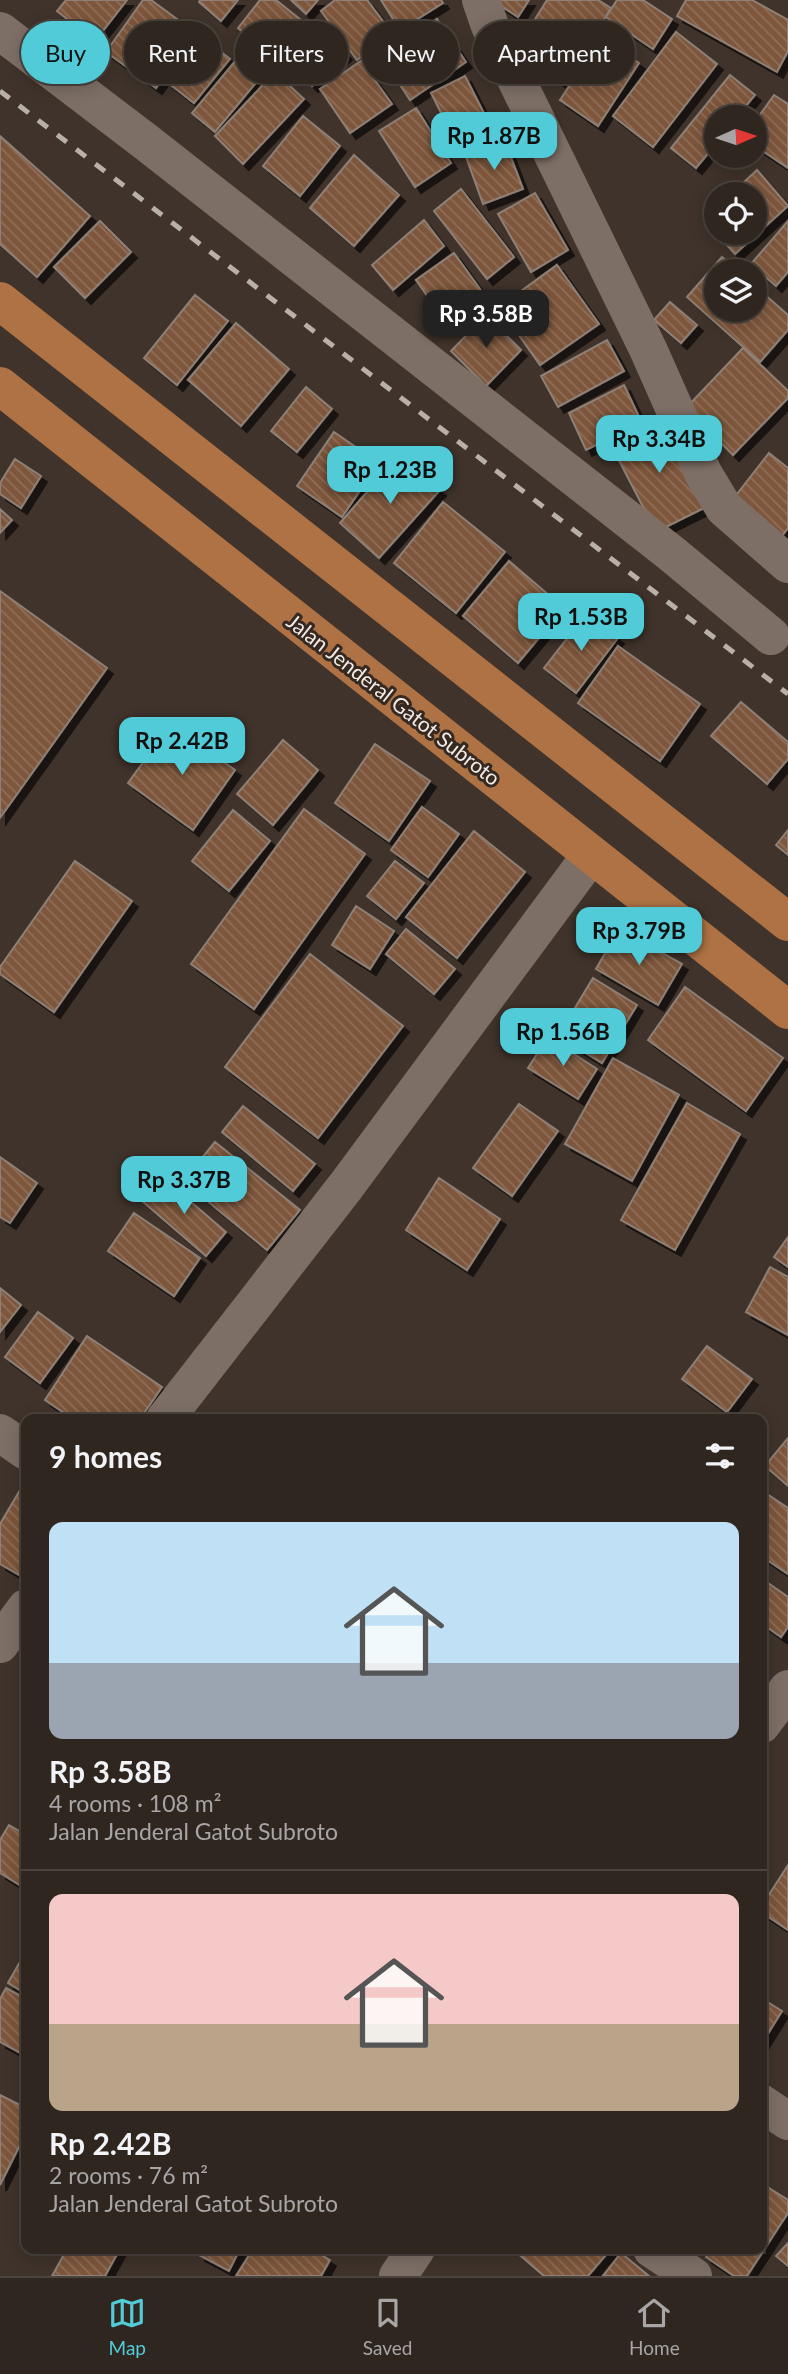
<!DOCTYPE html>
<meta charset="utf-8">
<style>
:root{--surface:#2f2620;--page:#3b322d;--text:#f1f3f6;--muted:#a7a5a5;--line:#4a433e;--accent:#52cbd8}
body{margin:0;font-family:Lato,sans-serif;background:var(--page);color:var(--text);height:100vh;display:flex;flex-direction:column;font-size:26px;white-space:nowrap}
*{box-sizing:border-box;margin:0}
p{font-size:23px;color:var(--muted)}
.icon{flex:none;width:38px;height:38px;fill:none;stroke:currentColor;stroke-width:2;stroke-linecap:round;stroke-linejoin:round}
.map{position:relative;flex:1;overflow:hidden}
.panel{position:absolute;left:21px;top:1414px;width:746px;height:840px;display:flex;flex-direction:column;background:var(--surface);border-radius:14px;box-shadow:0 4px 18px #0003,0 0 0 2px var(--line)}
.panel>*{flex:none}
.top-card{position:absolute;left:21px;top:21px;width:747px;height:63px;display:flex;gap:14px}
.needle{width:46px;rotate:87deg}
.tools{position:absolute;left:704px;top:105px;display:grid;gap:14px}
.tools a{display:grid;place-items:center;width:63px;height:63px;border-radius:50%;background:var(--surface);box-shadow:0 4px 18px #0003,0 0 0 2px var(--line);font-size:35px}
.price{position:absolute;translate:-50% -60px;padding:0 16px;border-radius:14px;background:var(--accent);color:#111;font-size:23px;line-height:46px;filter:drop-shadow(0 2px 4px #0008)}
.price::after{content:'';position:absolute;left:50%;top:42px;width:21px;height:16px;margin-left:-10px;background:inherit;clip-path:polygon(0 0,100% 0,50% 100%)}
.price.active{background:#222;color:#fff}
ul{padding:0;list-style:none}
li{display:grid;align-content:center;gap:14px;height:371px;padding:0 28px}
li+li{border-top:2px solid var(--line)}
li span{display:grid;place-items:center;height:217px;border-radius:14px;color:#555}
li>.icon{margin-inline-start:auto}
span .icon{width:126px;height:126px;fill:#fffc;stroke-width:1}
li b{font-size:30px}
h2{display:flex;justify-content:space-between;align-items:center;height:84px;padding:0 28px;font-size:30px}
.chip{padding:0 24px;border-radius:32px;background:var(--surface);box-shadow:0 4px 18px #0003,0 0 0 2px var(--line);font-size:24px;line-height:63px}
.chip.active{background:var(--accent);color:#111}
.dock{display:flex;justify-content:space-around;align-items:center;height:98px;border-top:2px solid var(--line);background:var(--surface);font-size:19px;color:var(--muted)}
.dock a{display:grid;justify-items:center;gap:4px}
.dock .active{color:var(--accent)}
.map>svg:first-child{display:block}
</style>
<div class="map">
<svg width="788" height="2276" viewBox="0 0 788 2276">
<defs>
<pattern id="building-back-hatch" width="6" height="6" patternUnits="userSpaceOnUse" patternTransform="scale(1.75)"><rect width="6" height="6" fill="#7d563b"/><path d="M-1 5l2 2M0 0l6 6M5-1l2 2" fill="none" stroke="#906e57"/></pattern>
<filter id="shadow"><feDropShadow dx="6" dy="6" stdDeviation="0" flood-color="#0009"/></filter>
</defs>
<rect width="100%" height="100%" fill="#3f332b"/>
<path fill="url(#building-back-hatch)" stroke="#8e8077" stroke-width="2" filter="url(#shadow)" d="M66 0H127L95 41 57 11Z
M143 0H151L196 33 156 88 106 52Z
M200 0H238L221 21 199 2Z
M260 0H276L311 28 283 65 238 28Z
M291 0H318L306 14Z
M335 0H367L392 33 357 60 321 11Z
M381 0H441L443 3 400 30Z
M492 0H529L518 17Z
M547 0H598L611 8 564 84 514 53Z
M617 0H643L672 19 653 49 606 17Z
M686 0H752L788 20V51L777 72 677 16Z
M437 19 466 62 410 100 381 56Z
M676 32 717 64 653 147 613 116Z
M327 33 346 54 312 86 292 65Z
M202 37 230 59 194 103 167 82Z
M601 38 639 63 598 126 560 100Z
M237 59 260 78 215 132 192 113Z
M361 61 392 104 350 133 320 89Z
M275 72 304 99 243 164 215 136Z
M730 75 755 95 737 117H716V144L696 168 671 148Z
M465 76 492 129 458 147 431 93Z
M774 95 788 104V168L754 145V123Z
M416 108 451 163 415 187 379 131Z
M303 116 340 146 300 196 263 166Z
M0 136 90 216 37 277 0 244Z
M504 139 523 189 483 204 465 154Z
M354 155 399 195 354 246 310 208Z
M757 170 788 206 735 254 716 233H754V194H731Z
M461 189 514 257 487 279 434 211Z
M535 193 568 250 531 272 498 214Z
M716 208V233L704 220Z
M424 220 444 246 393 290 372 265Z
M100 221 131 252 85 298 54 267Z
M788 221V272L776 286 751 264Z
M454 253 485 296 447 324 416 280Z
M722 257 739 271H716V310H754V285L788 315V330L760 362 687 297Z
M557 265 599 324 540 365 499 307Z
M195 295 228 321 177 385 144 358Z
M670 302 697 325 681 343 654 320Z
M486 315 521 350 486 386 451 351Z
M236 323 289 369 241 426 188 380Z
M607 340 624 371 558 407 541 376Z
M743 348 788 391V398L733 455 686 408Z
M624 385 642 423 586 450 569 413Z
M306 387 332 409 297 452 271 431Z
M662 418 708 506 656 532 611 445Z
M334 432 379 463 342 517 297 486Z
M769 453 788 468V528L778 541 730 503Z
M400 454 440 490 379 558 340 523Z
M15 459 41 476 21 508 0 494V483Z
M443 502 505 552 456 613 394 563Z
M0 509 12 520 0 533Z
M509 561 564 608 518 663 463 616Z
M0 591 107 668 0 818Z
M587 613 618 638 576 693 544 668Z
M618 646 700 704 660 761 578 703Z
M741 702 788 742V759L767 784 711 736Z
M171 724 235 770 193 830 128 783Z
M283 740 318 770 273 825 237 794Z
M375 744 430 781 389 841 335 803Z
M422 807 459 834 428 877 391 850Z
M304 809 365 854 254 1009 191 964Z
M233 810 270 841 229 891 192 861Z
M788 830V855L776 845Z
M474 831 525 872 457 958 406 917Z
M75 861 132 901 54 1012 0 974V967Z
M395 861 424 883 396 919 367 896Z
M356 906 394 931 370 969 332 945Z
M406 929 455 969 434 994 386 954Z
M619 929 682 964 658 1005 596 969Z
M310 954 403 1026 318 1138 225 1067Z
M593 978 637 1005 602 1063 558 1036Z
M685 987 783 1058 746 1111 648 1040Z
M548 1037 597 1069 578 1099 528 1068Z
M613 1058 679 1095 632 1181 565 1144Z
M687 1103 740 1134 675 1250 621 1220Z
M519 1104 558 1131 512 1196 473 1168Z
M243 1106 315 1164 293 1191 222 1132Z
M215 1142 300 1210 267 1250 183 1181Z
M0 1157 37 1183 10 1223 0 1217Z
M162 1177 226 1232 206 1256 142 1201Z
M439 1178 500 1219 467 1270 406 1230Z
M134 1213 200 1258 174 1296 108 1251Z
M788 1237V1267L774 1257Z
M770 1267 788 1277V1335L746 1312Z
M0 1288 21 1305 0 1332Z
M38 1312 73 1338 40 1383 5 1357Z
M87 1336 162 1387 140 1419H73L45 1400Z
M707 1346 752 1379 727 1412 682 1379Z
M788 1438V1486L765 1466Z
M23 1485 26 1486V1579L0 1564V1524Z
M761 1490 788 1508V1574L761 1556Z
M761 1578 788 1597V1627L781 1637 761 1623Z
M9 1825 26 1835V1889L0 1873V1840Z
M788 1865V1930L761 1912V1907Z
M26 1951V1994L8 1983Z
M6 1988 26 1999V2056L0 2042V1999Z
M761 1998 782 2011 761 2045Z
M0 2095 26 2108V2133L0 2185Z
M761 2183 788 2200V2213L747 2276H734L706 2257 712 2249H761Z
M788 2243V2266L776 2256Z
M67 2249H120L105 2276H52Z
M202 2249H240L229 2271 199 2255Z
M253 2249H311L330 2260 321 2276H236Z
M518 2249H611L588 2276H544L515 2251Z
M621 2253 649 2276H603Z"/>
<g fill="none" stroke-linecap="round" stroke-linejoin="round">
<path stroke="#7d6f66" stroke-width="38" d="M481 0 490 26 648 349 703 473 724 508 788 564
M0 31 146 142 672 554 771 636
M165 1419 346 1186 591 855
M0 1433 26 1451
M0 1644 26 1608
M761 1725 788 1689
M761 2103 788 2121
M652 2249 693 2276
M398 2276 416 2249"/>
<path stroke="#ae7244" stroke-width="38" d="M0 301 788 922
M0 386 788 1010"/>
<path stroke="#b9b0aa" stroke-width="5" stroke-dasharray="12 12" stroke-linecap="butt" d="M0 91 788 694"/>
</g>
<g text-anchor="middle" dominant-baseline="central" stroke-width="6" stroke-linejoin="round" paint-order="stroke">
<g font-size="21" fill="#f3ebe6" stroke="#352921">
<text transform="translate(394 699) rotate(38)">Jalan Jenderal Gatot Subroto</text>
</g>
</g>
</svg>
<div class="tools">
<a><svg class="needle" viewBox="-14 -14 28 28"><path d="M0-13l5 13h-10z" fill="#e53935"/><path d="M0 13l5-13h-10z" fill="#a7a5a5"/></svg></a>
<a><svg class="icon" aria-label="locate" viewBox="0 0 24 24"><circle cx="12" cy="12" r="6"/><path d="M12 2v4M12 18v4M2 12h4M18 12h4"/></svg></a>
<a><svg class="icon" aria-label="layers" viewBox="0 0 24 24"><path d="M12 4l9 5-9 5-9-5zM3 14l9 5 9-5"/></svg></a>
</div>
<b class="price" style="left:494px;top:172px">Rp 1.87B</b>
<b class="price active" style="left:486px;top:350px">Rp 3.58B</b>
<b class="price" style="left:659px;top:475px">Rp 3.34B</b>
<b class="price" style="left:390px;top:506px">Rp 1.23B</b>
<b class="price" style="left:581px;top:653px">Rp 1.53B</b>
<b class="price" style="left:182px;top:777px">Rp 2.42B</b>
<b class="price" style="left:639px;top:967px">Rp 3.79B</b>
<b class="price" style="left:563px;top:1068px">Rp 1.56B</b>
<b class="price" style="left:184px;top:1216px">Rp 3.37B</b>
<div class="top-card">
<a class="chip active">Buy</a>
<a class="chip">Rent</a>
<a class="chip">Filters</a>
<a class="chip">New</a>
<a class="chip">Apartment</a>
</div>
<section class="panel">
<h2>9 homes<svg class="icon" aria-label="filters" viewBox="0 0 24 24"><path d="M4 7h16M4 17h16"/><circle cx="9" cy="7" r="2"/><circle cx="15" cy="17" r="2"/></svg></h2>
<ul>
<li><span style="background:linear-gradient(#bfe0f5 65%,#9aa5b1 0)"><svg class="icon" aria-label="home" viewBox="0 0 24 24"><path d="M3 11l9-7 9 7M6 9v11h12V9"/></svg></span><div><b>Rp 3.58B</b><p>4 rooms · 108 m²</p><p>Jalan Jenderal Gatot Subroto</p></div></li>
<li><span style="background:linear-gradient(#f6c9c9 60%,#b9a48a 0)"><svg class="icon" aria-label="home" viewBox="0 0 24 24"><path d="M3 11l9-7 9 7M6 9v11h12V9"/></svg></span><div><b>Rp 2.42B</b><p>2 rooms · 76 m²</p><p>Jalan Jenderal Gatot Subroto</p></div></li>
</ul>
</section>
</div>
<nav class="dock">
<a class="active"><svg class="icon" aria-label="map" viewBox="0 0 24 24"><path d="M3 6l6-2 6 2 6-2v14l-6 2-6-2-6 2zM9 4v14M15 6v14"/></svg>Map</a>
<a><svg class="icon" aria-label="saved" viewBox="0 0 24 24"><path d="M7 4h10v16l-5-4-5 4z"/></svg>Saved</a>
<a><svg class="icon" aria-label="home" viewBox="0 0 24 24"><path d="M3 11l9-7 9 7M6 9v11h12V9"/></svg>Home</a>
</nav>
